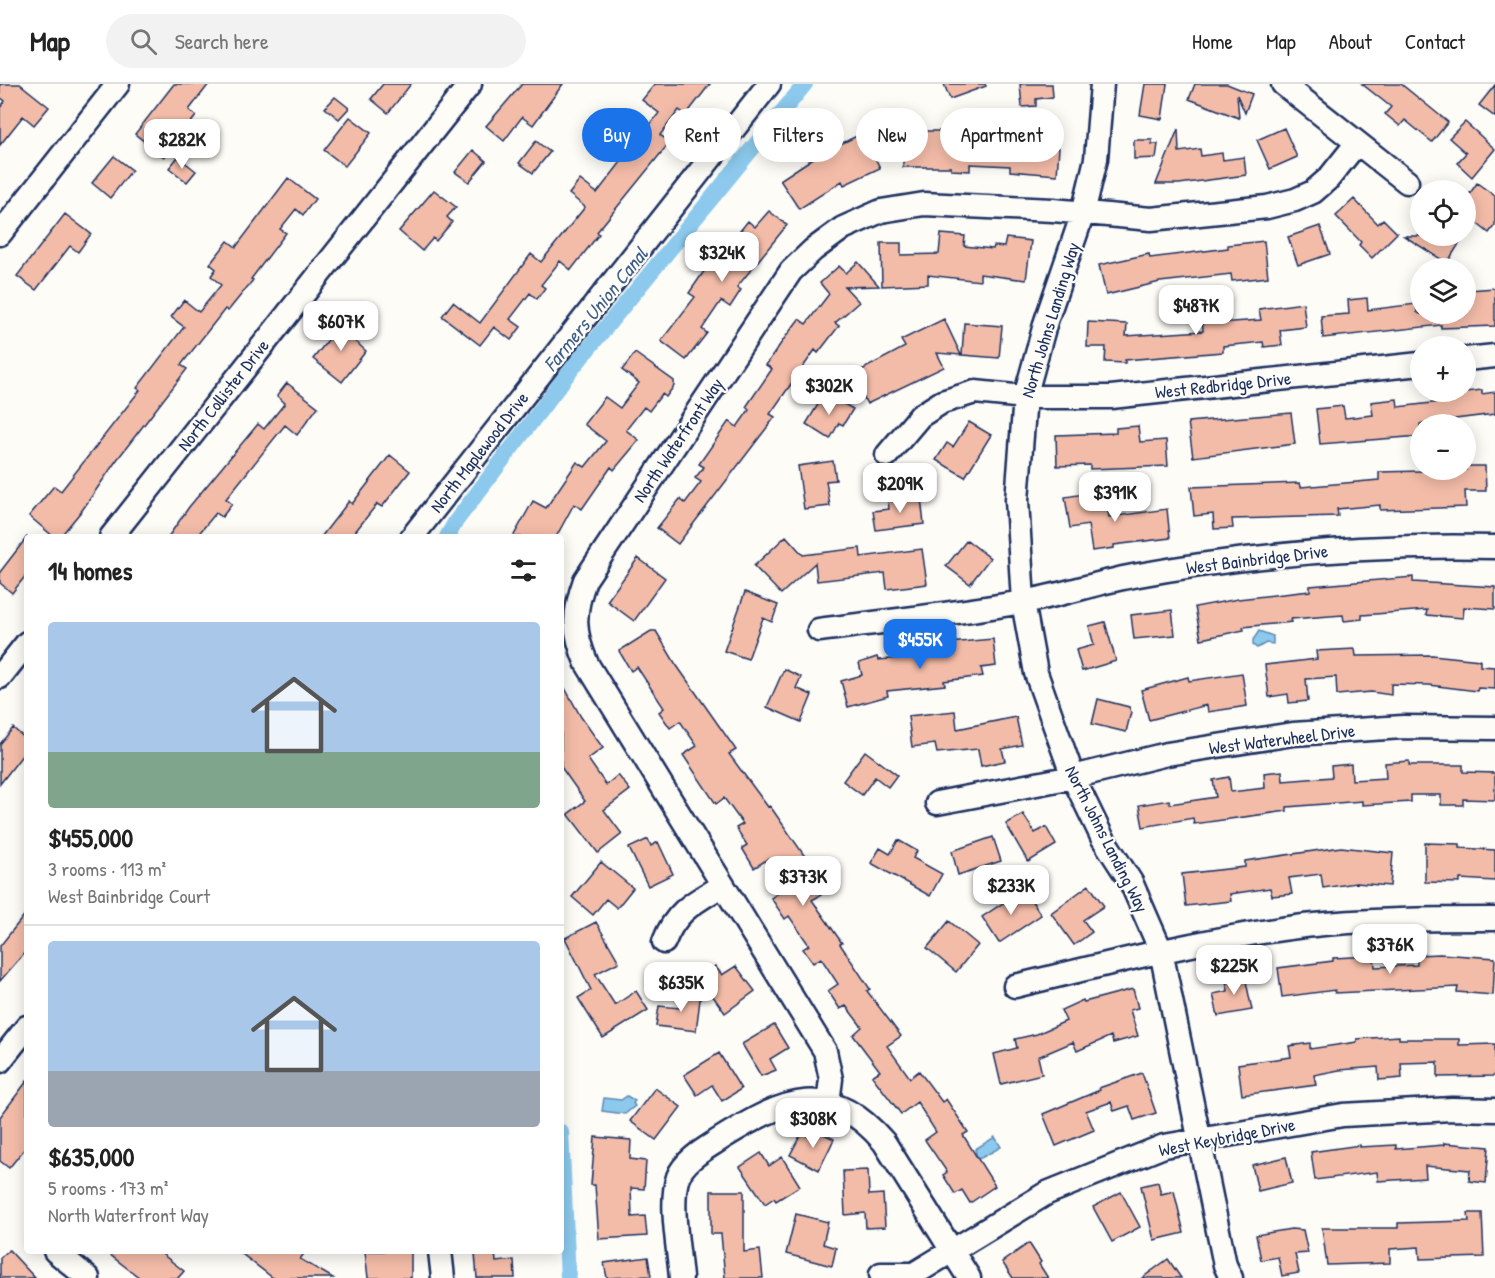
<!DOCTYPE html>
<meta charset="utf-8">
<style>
:root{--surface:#fff;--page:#f2f2f2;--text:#222;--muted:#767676;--line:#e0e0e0;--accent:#1a73e8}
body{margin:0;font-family:"Patrick Hand",sans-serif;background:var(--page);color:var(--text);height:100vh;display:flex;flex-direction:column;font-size:22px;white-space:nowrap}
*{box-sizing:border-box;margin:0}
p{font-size:20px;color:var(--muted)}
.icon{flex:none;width:33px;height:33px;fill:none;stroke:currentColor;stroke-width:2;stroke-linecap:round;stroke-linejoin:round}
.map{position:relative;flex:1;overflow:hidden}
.panel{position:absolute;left:24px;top:450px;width:540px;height:720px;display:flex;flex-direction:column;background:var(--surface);border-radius:6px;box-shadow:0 3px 15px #0003}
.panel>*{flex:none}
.guide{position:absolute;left:582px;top:24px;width:570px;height:54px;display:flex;gap:12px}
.fabs{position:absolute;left:1410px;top:96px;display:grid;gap:12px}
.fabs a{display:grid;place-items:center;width:66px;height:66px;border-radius:50%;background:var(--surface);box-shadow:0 3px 15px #0003;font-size:30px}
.price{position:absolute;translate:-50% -51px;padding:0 14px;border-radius:12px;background:#fff;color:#222;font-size:20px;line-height:39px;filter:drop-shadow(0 2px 3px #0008)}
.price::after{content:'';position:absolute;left:50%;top:36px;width:18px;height:14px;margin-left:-9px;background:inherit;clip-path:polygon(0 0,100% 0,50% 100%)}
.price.current{background:var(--accent);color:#fff}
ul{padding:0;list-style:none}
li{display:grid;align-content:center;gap:12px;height:318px;padding:0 24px}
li+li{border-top:2px solid var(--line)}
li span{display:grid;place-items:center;height:186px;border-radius:6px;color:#555}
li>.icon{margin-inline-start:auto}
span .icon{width:108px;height:108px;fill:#fffc;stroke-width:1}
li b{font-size:26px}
h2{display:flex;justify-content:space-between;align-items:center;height:72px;padding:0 24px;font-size:26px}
.tag{padding:0 21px;border-radius:27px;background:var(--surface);box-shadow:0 3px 15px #0003;font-size:21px;line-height:54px}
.tag.current{background:var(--accent);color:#fff}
header{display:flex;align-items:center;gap:36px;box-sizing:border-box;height:84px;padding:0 30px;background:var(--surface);border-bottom:2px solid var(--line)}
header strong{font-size:28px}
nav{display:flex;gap:33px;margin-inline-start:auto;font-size:21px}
.search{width:420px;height:54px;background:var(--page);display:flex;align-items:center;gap:15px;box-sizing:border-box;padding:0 21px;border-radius:33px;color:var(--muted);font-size:22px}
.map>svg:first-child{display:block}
</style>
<header>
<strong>Map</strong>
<div class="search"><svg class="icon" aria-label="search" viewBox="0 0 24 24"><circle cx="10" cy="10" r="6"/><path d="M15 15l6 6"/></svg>Search here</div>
<nav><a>Home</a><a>Map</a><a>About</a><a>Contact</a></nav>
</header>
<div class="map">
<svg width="1495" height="1194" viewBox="0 0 1495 1194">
<rect width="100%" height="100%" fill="#fdfcf7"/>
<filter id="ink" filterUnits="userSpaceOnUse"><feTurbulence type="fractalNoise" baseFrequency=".0167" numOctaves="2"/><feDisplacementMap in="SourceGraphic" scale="12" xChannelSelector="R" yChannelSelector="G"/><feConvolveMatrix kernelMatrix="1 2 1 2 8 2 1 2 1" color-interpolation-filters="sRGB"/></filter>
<g filter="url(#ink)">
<path fill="#8cc9ec" stroke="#5f8bb3" stroke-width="1.5" d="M1259 547 1273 552V560L1266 559 1257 564 1253 561V556Z
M627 1012 635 1017 633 1019 635 1022 625 1030 602 1027 604 1014 621 1016Z
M995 1053 1001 1063 981 1074H977L975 1065Z"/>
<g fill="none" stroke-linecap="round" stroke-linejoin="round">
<path stroke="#8cc9ec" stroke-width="16" d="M447 453 456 437 571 286 805 0
M561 1048 568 1194"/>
</g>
<path fill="#f3bca8" stroke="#1b2f5e" stroke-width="1.5" d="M0 0H20L49 23 34 41 23 32 0 61V24L5 17 0 13Z
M174 0H209L189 26 196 32 164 73 135 50Z
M383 0H411L388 29 371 15Z
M522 0H563L533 41 522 33 504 57 486 42Z
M655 0H710L686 31 679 26 660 51 670 58 597 148 599 150 571 186 560 177 541 201 545 204 537 215 530 209 510 235 521 243 511 256 494 243 480 261 442 232 453 218 480 239 531 170 541 178 585 123 569 110 580 96 597 109 659 29 642 16Z
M944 0H985L986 2 950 15Z
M1020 0H1052L1053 13 1036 15V22L1022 23Z
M1145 0H1167L1162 35 1140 31Z
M1195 0H1227L1252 10 1245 29 1237 11 1239 34 1189 15Z
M1362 0H1401L1448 38 1432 58 1405 36 1400 42 1385 30 1391 23Z
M1495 1V33L1479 21Z
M335 13 349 24 339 35 325 24Z
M350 33 371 49 345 82 324 66Z
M1465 38 1495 65 1472 93 1457 79 1466 69 1449 54Z
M1284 44 1297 73 1270 85 1257 56Z
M1178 45 1179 68 1200 65 1201 72 1222 69 1223 76 1244 73 1246 91 1179 100H1156Z
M903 47H943V53L1059 64 1057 91 1010 87V82L970 80V87L951 86V83H903Z
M863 49 880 84 844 101 842 97 799 125 780 96 818 71Z
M1134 56H1152V60H1158L1156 74 1134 75Z
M536 57 550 68 533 89 519 79Z
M473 66 486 77 469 98 455 88Z
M114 72 132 86 110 114 92 99Z
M178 73 196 87 187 98 169 84Z
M288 94 315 115 303 131 296 125 280 145 286 149 251 195 253 196 228 227 225 225 181 281 187 285 116 377 83 425 60 453H54L29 432 54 402 61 407 140 306 137 304 184 243 171 233 184 216 199 228 221 201 211 192 216 185 210 180 228 157 236 163Z
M1477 99 1495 112V141L1489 149 1475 138 1466 153V115Z
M434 106 456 123 447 133 452 138 436 157 433 154 422 167 399 147Z
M1354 115 1378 140 1383 135 1397 149 1372 174 1359 161 1361 158 1336 132Z
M769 127 787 141 737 203 741 206 730 223 721 217 702 245 707 249 686 276 661 257 695 213 689 209 707 183 710 184 748 137 755 143Z
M65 130 91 150 78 168 70 162 36 206 17 192Z
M1320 142 1330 170 1298 181 1288 153Z
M941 150 965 152 964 162 993 165 994 162 1004 163 1006 154 1031 157 1026 196 980 190V197L928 191V200L882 202 881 159H901V171L939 170Z
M1404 152H1464L1447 179Z
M1264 157 1268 193 1232 197 1231 190 1160 198 1106 211 1099 181 1149 170 1150 174 1228 164V161Z
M858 178 879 202 845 203 859 218 835 239 839 242 818 269 815 266 770 330 775 333 678 460 657 444 680 415 685 419 701 398 695 394 704 383 699 380 729 337 737 343 749 326 746 323 772 285 766 281 784 255 799 235 806 240 829 210 820 199 839 182 846 189Z
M1495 204V242L1441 244V241L1323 254 1321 232 1349 230 1348 216 1367 214 1368 226 1416 220 1417 228 1420 230H1466L1468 206Z
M1303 219 1306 243 1280 246 1282 261 1264 263 1263 258 1223 262V268L1125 276V279L1105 278 1106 263H1087L1088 238 1127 240 1126 252 1203 247 1202 233 1217 232 1218 239 1261 236 1259 225Z
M944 235 961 271 937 269 944 283 867 320 852 291 905 263 901 256Z
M343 237 360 251 355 257 366 267 342 298 313 275Z
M964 239 1002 242 999 274 962 271Z
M635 269 674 297V302L666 313 662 310 649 327 644 323 626 346 639 356 614 386 611 383 582 425 574 420 556 453H513L533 417 546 424 577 378 585 383 606 357 584 340 605 313 620 324 639 299 622 286Z
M287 299 318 323 297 351 285 341 226 415 232 420 222 433 216 429 196 453H168L189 423 258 340 264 345 285 319 277 312Z
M1482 306V310L1495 308V330L1423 339 1420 340V352L1320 360 1316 325 1343 322 1345 334 1373 331 1371 318 1397 315 1398 323 1440 318 1439 311Z
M825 309 853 325 843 341 839 339 830 355 806 340Z
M1291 329 1295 360 1193 373 1188 338Z
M969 338 991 351 965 393 936 376 947 359 953 363Z
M1138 342 1140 358 1166 356 1168 382 1090 385V381L1057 382 1056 351 1116 349V344Z
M390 371 410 387 382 423 377 420 351 453H321L349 417 352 420Z
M833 377 836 396 826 397 830 422 804 425 798 382Z
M1466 382H1485L1486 407H1465L1466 423 1380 426V421L1337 425 1338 432 1232 435 1233 444 1214 445 1213 430 1194 432 1191 403 1300 399 1301 403 1379 396V388L1466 386Z
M1096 408 1097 415 1106 413 1109 433 1167 425 1170 454 1114 461V464L1092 467 1088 441 1070 444 1065 413Z
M921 414 924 440 876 446 873 427 889 425 888 417Z
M786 452 803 471 860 464 861 473 922 465 927 500 887 505 885 489 817 497 815 479 781 510 754 482Z
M27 453V490L12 509 0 499V488Z
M967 456 990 474 970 500 946 482Z
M638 474 665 494 634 537 607 517Z
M1413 493V498L1495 503V525L1464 523 1463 534 1426 531 1427 526 1362 531V535L1344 537 1343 531 1291 535 1292 538 1243 543 1244 546 1201 555 1195 523 1238 515 1310 507V502Z
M745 508 778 521 772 538 763 534 748 575 724 567Z
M1172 526 1175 551 1134 555 1131 531Z
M1105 538 1116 577 1082 587 1076 566 1094 561 1089 542Z
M651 547H656L675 579 736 666 729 670 768 723 770 722 824 800 817 805 821 811 812 816 842 859 840 860 870 905 867 907 901 952 887 962 910 994 919 987 942 1018 946 1015 968 1048 963 1051 995 1102 970 1119 962 1106 955 1110 943 1091 947 1088 925 1056 936 1048 917 1018 901 1030 872 992 880 987 853 951 862 943 846 922 840 925 828 907 838 900 821 874 813 879 803 865 809 861 789 832 785 835 771 814 787 803 768 775 754 784 742 764 747 761 736 744 743 740 724 714 716 720 683 671 697 662 680 637 670 644 659 628 664 624 637 583 631 587 619 567Z
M993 555 996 582 981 584 983 592 944 597 945 601 887 607 888 612 848 623 841 597 862 591 859 579 877 573 878 576 916 573 915 562Z
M1355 565 1356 572 1432 571 1480 576V582L1495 583V605L1478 604 1477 607 1429 601 1391 600V611L1371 608 1337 611 1336 593 1306 595 1308 617 1289 619 1288 610 1269 613 1265 581 1317 575 1316 567Z
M784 585 801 593 796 604 812 611 801 638 767 623Z
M1242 589 1247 622 1208 628 1207 621 1149 636 1141 606 1188 593 1189 597Z
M561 597 581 633 603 664 588 675 606 701 618 691 630 706 604 726 622 750 598 769 568 730 585 717 561 683Z
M1098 615 1129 623 1131 628 1126 648 1092 640Z
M955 627 957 645 1016 633 1022 661 1002 665 1005 677 981 682 978 665 937 669 935 660 912 663 908 632Z
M13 644 27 656V665L0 700V660Z
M865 667 897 691 888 703 875 693 862 711 843 697Z
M1409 677V681H1463V688L1495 689V716L1463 715V721H1441V711H1411V718L1362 721V717L1287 723V727L1194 740 1193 734 1143 743 1139 721 1169 716 1170 720 1216 713 1213 696 1229 693 1231 708 1265 704 1264 689 1282 687 1283 697 1332 693 1331 682 1351 680 1352 696 1386 694 1385 679Z
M1023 730 1035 749 1046 743 1056 761 1028 778 1006 740Z
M993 753 1001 777 958 791 952 767Z
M648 755 651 762 658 758 673 790 648 802 629 764Z
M898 756 917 767 913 774 942 790 930 812 871 779 880 764 890 770Z
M1425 759 1460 760V764L1495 766V797L1460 795V799L1425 798Z
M1341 763 1393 769 1390 802 1356 799 1323 804 1321 790 1289 794 1292 810 1272 812 1270 804 1230 810 1231 817 1186 822 1182 790 1245 783V777Z
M601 778 633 804 617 824 606 815 593 831 572 813Z
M1089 801 1104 822 1083 836 1092 848 1074 861 1051 829Z
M1024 805 1041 831 999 859 982 833Z
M27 828V866L0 897V862Z
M949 837 978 861 956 888 927 864Z
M596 838 619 878 595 890 615 921 636 907 648 926 603 954 578 914 591 906 565 854Z
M1440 870 1495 874 1493 911 1457 908 1458 903 1335 909V906L1282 913 1278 884 1333 877V874L1374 872 1375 883 1417 881V871Z
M715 882 722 891 736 882 755 907 725 929 699 893Z
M1244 888 1252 926 1218 932 1213 910 1228 907 1225 891Z
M682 905 701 908 696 947 656 942 659 922 680 924Z
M1133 905 1138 924 1130 926 1138 952 1113 959 1111 952 1077 967 1073 958 1038 973 1042 990 1001 1000 994 970 1017 964 1015 955 1037 950 1066 937 1061 926 1083 916 1084 918Z
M774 941 788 964 770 975 776 986 761 992 742 960Z
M1399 952V955H1459V961L1495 960V992L1438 993V978L1401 979 1402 994 1379 996 1378 983 1339 986 1314 991 1316 1001 1242 1011 1238 980 1291 973 1289 962 1310 959V965L1357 958V955Z
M719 969 741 1005 722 1017 712 1001 697 1011 684 991Z
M1142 989 1156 1029 1134 1036 1129 1022 1114 1027 1111 1018 1086 1027 1094 1046 1056 1062 1043 1030 1100 1006 1099 1004Z
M27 997V1062L9 1084 0 1077V1033Z
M655 1004 681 1023 656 1056 630 1037Z
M818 1047 834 1055 819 1086 790 1071 799 1054 804 1050 814 1055Z
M595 1053 631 1056 630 1075 646 1077 644 1105 631 1104 632 1133 645 1132 647 1152 599 1155 595 1101H591Z
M1444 1059 1489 1063 1486 1099 1469 1097 1470 1086 1425 1082 1426 1094 1378 1097 1377 1088 1315 1096 1311 1068 1360 1061V1063L1396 1061V1065L1444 1061Z
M761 1069 769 1082 782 1073 800 1102 776 1117 774 1114 765 1120 740 1083Z
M1286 1073 1292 1099 1258 1107 1252 1081Z
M868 1086 869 1111 883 1110 885 1143 866 1144 865 1129 845 1131 843 1087Z
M1158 1098 1161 1110 1174 1107 1184 1149 1154 1156 1141 1102Z
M711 1107H744V1168L760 1166 763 1194H725L721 1150H711Z
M1121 1108 1140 1143 1112 1158 1093 1123Z
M1468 1129H1482L1484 1173 1420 1175 1419 1163 1390 1165V1179L1327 1181 1322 1144H1398V1139L1469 1137Z
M796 1130 828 1138 823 1160 836 1164 832 1182 786 1170Z
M1291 1145 1303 1146 1308 1169 1295 1170 1299 1189 1282 1192 1278 1173 1261 1176 1256 1151Z
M1029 1159 1041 1178 1039 1180 1048 1194H1013L1002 1178Z
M9 1166 35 1194H0V1174Z
M105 1167H158L184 1187 178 1194H140Z
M238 1167H306L300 1175 333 1194H273Z
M365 1167H411V1194H368Z
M495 1168 496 1178 514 1176 515 1194H477L475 1169Z
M648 1173 651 1192 607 1194 604 1179Z
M1168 1175 1181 1194H1142Z"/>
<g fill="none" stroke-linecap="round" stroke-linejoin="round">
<g stroke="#1b2f5e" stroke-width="27">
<path id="minor" d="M1102 0 1096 75 1083 129 1046 237 1025 313 1017 416 1023 518 1036 589 1073 693 1102 753 1131 798 1161 867 1225 1181 1231 1194
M1283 0 1407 98
M0 150 118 0
M1466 275 1495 272
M887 371 920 332 942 318 975 308 1025 313H1111L1420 280
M111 453 470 0
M412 453 769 0
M819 546C886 537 955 530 1022 518 1059 512 1095 499 1133 492 1253 470 1373 460 1495 463
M0 593 27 559
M937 719 1073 693 1167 670 1293 650 1403 643 1495 644
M664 858C676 826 695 818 723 801
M1015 902C1111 879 1207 854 1304 842 1368 835 1431 835 1495 835
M0 977 27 943
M828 1019 831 995 825 967 587 580C573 548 573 529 585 496L791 187 813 166 843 144 881 127 924 120 1053 126 1151 135 1267 123 1295 116 1313 108 1329 94 1357 59
M55 1167 88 1194
M440 1167 443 1194
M881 1190H914L1047 1109 1164 1062 1343 1031 1452 1025 1495 1026
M681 1194C679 1167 669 1118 678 1093 685 1075 707 1064 722 1054 784 1016 829 994 884 1058L969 1194"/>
</g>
<use href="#minor" stroke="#fdfcf7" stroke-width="22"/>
</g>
</g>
<g text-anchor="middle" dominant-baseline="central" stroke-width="4.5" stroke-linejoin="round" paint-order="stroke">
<g font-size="18" fill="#1b2f5e" stroke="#fdfcf7">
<text transform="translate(1050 236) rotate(-73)">North Johns Landing Way</text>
<text transform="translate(1223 301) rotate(-6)">West Redbridge Drive</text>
<text transform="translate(223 311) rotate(-52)">North Collister Drive</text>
<text transform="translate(678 356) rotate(-56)">North Waterfront Way</text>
<text transform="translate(479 368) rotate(-52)">North Maplewood Drive</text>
<text transform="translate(1257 475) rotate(-7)">West Bainbridge Drive</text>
<text transform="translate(1282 655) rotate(-7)">West Waterwheel Drive</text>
<text transform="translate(1107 755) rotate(63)">North Johns Landing Way</text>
<text transform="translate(1227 1053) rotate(-11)">West Keybridge Drive</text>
</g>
<g font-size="20" font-style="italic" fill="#3d5d89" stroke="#fdfcf7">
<text transform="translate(595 225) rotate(-51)">Farmers Union Canal</text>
</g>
</g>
</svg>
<div class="fabs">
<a><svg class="icon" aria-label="locate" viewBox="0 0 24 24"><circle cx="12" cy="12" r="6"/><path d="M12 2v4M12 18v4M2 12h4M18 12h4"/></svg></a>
<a><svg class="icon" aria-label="layers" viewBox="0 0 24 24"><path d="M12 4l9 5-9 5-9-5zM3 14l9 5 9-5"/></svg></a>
<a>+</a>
<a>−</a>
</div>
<b class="price" style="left:182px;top:86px">$282K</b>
<b class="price" style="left:722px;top:199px">$324K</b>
<b class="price" style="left:1196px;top:252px">$487K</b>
<b class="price" style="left:341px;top:268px">$607K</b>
<b class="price" style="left:829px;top:332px">$302K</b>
<b class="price" style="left:900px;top:430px">$209K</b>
<b class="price" style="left:1115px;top:439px">$391K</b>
<b class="price current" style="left:920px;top:586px">$455K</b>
<b class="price" style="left:803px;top:823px">$373K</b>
<b class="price" style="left:1011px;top:832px">$233K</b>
<b class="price" style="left:1390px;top:891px">$376K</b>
<b class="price" style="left:1234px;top:912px">$225K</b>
<b class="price" style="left:681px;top:929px">$635K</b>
<b class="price" style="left:813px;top:1065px">$308K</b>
<div class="guide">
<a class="tag current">Buy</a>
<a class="tag">Rent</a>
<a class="tag">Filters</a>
<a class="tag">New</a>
<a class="tag">Apartment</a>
</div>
<section class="panel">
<h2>14 homes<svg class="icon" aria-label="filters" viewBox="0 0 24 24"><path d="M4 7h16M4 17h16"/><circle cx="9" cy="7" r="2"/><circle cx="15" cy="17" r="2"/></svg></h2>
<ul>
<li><span style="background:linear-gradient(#a9c7e8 70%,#7fa58c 0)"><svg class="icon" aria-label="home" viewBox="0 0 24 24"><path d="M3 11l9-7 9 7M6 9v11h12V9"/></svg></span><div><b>$455,000</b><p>3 rooms · 113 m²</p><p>West Bainbridge Court</p></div></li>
<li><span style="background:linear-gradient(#a9c7e8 70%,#9aa5b1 0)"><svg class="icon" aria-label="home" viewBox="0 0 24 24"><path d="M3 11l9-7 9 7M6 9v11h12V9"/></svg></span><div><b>$635,000</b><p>5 rooms · 173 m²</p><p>North Waterfront Way</p></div></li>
</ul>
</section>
</div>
